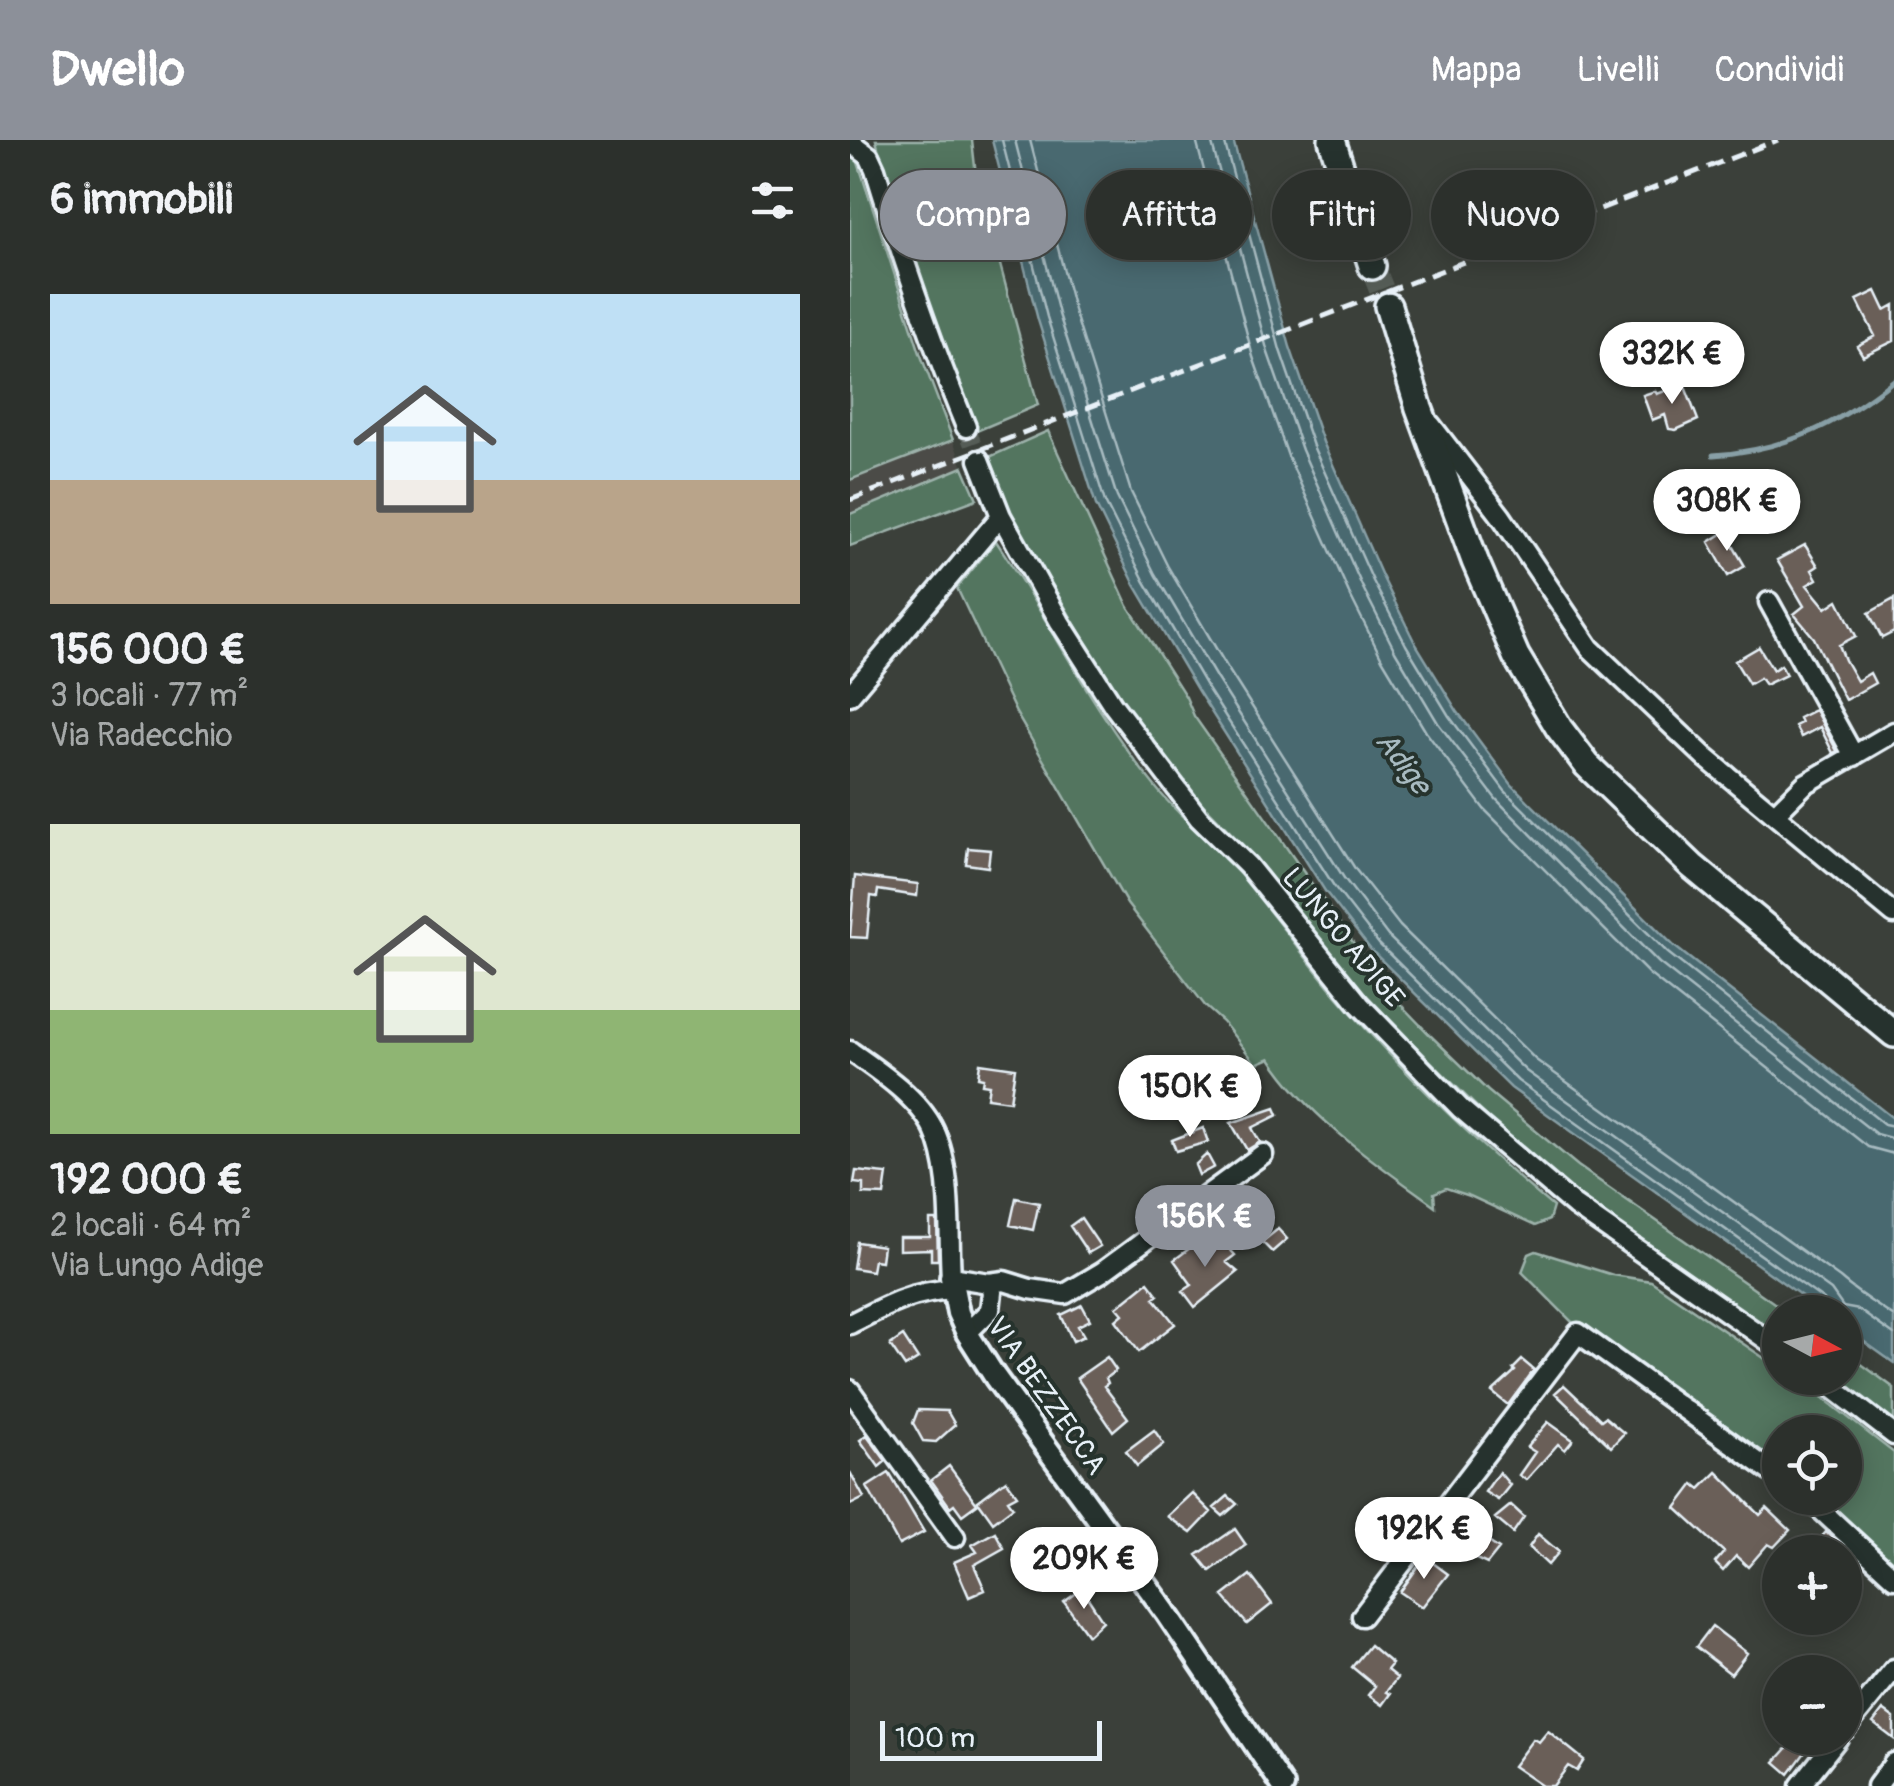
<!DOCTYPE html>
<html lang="it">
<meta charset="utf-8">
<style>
:root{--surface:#2c302c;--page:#343834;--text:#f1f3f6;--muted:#a6a9a9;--line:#484b48;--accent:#8c9099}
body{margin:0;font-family:Pangolin,sans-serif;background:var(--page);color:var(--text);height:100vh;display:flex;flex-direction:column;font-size:38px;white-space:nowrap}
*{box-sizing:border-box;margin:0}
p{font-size:32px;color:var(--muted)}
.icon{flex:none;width:55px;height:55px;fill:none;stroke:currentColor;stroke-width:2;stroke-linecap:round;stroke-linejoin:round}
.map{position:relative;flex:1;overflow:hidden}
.panel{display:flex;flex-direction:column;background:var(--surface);width:850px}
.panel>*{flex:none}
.banner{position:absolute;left:30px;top:30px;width:862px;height:90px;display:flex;gap:20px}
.needle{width:65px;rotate:97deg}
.fabs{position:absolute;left:912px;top:1155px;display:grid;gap:20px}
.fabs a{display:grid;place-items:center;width:100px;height:100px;border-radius:50%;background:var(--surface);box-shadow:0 5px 25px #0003,0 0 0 2px var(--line);font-size:50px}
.scale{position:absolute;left:30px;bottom:25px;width:222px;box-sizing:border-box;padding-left:10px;border:5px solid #e8f1f8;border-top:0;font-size:28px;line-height:35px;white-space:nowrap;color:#e8f1f8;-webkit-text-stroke:8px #26332d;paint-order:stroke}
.price{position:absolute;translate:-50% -85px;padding:0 22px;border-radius:35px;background:#fff;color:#222;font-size:32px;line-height:65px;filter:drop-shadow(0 2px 5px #0008)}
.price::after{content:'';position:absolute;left:50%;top:60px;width:30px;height:22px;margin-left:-15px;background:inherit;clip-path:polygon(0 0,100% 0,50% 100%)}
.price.current{background:var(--accent);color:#fff}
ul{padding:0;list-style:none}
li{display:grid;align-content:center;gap:20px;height:530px;padding:0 50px}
li span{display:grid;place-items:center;height:310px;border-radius:0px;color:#555}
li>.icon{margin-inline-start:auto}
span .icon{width:180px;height:180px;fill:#fffc;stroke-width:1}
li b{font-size:42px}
h2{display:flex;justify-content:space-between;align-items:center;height:120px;padding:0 50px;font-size:42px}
.pill{padding:0 35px;border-radius:45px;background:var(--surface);box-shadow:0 5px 25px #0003,0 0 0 2px var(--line);font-size:35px;line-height:90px}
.pill.current{background:var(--accent);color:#fff}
header{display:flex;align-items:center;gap:60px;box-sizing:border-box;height:140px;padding:0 50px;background:var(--accent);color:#fff}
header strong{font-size:48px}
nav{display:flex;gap:55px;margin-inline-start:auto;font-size:35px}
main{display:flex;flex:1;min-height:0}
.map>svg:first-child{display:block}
</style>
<header>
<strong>Dwello</strong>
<nav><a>Mappa</a><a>Livelli</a><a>Condividi</a></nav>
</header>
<main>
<section class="panel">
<h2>6 immobili<svg class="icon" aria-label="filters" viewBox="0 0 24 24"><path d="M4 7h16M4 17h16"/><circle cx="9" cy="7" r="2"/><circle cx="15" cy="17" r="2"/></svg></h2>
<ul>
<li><span style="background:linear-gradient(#bfe0f5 60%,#b9a48a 0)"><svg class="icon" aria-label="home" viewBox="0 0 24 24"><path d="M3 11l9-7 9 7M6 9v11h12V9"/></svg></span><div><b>156 000 €</b><p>3 locali · 77 m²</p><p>Via Radecchio</p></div></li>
<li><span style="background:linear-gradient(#dfe7d0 60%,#8fb573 0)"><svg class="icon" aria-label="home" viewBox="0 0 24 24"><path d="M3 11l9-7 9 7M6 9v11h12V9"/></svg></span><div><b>192 000 €</b><p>2 locali · 64 m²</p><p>Via Lungo Adige</p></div></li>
</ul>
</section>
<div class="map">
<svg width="1044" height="1646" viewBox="0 0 1044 1646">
<rect width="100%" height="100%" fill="#3b403a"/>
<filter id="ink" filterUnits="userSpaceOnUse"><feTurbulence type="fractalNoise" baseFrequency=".01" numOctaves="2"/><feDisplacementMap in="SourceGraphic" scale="20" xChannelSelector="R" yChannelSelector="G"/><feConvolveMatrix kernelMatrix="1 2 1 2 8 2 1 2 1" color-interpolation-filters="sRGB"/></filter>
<g filter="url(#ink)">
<path fill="#4c4c47" d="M103 300 113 327 0 374V340Z"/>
<path fill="#52745e" stroke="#9db2ab" stroke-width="2.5" d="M26 0H122L126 36 188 265 124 292 90 205 39 50Z
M0 13H5L70 213 103 300 0 340Z
M198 291 278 466 336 557 344 576 514 818 553 867 581 896 638 951 728 1026 937 1172H930V1201L761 1084 684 1023 575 916 504 842 396 708 325 636 253 533 203 446 158 378 135 319Z
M113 327 127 359 0 406V374Z
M146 401C201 483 244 573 307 649 329 676 358 699 382 725 418 767 450 812 486 855 551 931 626 1003 703 1067L699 1080 685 1086 620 1056 596 1048 584 1053 585 1066C526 1023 460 979 420 918L406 924 373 882 356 867 277 764 166 573 107 448Z
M686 1111 763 1135 801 1141 930 1229V1238H942L955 1244 1044 1313V1431L990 1373 968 1358H995V1292H930V1332L737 1197 672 1132 679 1114Z
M995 1212 1044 1248V1284L983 1238H995Z"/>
<path fill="#48696f" stroke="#889fa6" stroke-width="2.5" d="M142 0H383L440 207 473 302 532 436 564 501 607 571 662 645 824 806 1044 979V1223L995 1188V1172H974L661 948 521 810 475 751 348 551 285 445 246 365 188 180Z"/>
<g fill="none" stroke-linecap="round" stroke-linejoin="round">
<path stroke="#a8bbc1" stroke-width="2.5" d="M152 0 197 177 255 362 294 440 356 546 484 746 529 804 668 941 974 1160 979 1172
M165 0 209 174 267 357 305 434 367 539 494 738 538 796 676 931 981 1150 993 1167 1009 1170 1044 1195
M180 0 224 170 281 352 318 427 380 532 506 730 550 786 686 920 990 1138C1007 1153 1024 1163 1044 1177
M346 0 403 217 438 316 499 453 532 519 576 592 634 669 799 834 1018 1007 1044 1014
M361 0 418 213 452 310 512 446 545 511 588 583 646 659 809 823 1026 994 1044 999
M374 0 430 210 463 306 523 441 556 505 599 576 655 651 818 813 1034 984 1044 986"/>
<path stroke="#889fa6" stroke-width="5" d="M863 315C934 311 989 284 1044 240"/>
</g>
<path fill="#6b5e59" stroke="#e8f1f8" stroke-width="2.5" d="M1026 151 1035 170 1044 165V201L1013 216 1007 206 1025 196 1007 160Z
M834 244 848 280 826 290 819 289 815 275 802 280 793 255 805 251 807 254Z
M875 392 895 426 878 436 859 402Z
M955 405 968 426 962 430 967 439 957 445 976 468 988 460 1006 496 989 505 995 520 1007 541 1020 533 1025 543 995 560 964 498 944 474 954 466 927 420Z
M1044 459V492L1032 498 1019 473Z
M909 507 923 530 931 525 936 535 915 545 910 538 899 544 885 521Z
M965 570 987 611 983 613 970 587 951 597 945 586 951 583 949 578Z
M118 708 140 710 138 727 116 724Z
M5 736 68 744 67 756 28 750 27 757 21 756 17 798 0 797Z
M130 923 165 928 160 961 137 958 139 945 132 944 133 938 128 937Z
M425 968 428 975 402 988 410 1002 397 1010 381 983Z
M353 988 358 1002 326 1011 322 1000Z
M357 1014 364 1027 349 1035 345 1025Z
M6 1031 37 1034 34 1055 13 1054V1044L4 1043Z
M166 1058 189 1063 183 1090 160 1085Z
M403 1059 412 1072 388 1090 378 1077Z
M231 1078 250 1106 238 1113 220 1086Z
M80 1080H87L88 1120H81V1109L49 1110V1097H80Z
M428 1089 437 1099 422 1112 412 1102Z
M352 1099 360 1111 373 1102 385 1115 376 1122 388 1132 345 1167 333 1151 342 1145 324 1120Z
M7 1102 33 1106 31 1121 24 1120 22 1131 3 1128Z
M298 1142 308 1155 304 1158 325 1184 289 1212 266 1180 273 1174 267 1167Z
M232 1165 240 1180 228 1186 234 1196 223 1201 211 1175Z
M53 1196 68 1219 55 1227 40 1205Z
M257 1217 266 1230 256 1238 258 1243 254 1246 278 1278 263 1291 227 1238Z
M672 1220 684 1230 658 1265 642 1252 665 1231 663 1229Z
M714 1245 751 1280 755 1277 774 1293 761 1307 705 1253Z
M68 1270 97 1271 105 1285 86 1302 73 1301 63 1283Z
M698 1282 723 1300 715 1310 708 1304 676 1340 669 1335 685 1312 677 1307Z
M304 1290 314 1304 287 1326 276 1311Z
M17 1295 36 1321 29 1327 10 1300Z
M99 1326 127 1364 112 1375 104 1364 100 1367 81 1340Z
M0 1332 14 1358 0 1365Z
M649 1332 660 1345 648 1360 635 1352Z
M867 1332 910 1375 917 1368 940 1390 924 1407 918 1404 898 1427 886 1416 873 1431 865 1423 874 1412 826 1368 844 1344 850 1349Z
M39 1333 74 1392 49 1405 17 1347Z
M156 1340 167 1355 158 1360 163 1367 143 1382 128 1361Z
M342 1353 361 1372 341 1393 317 1376Z
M378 1356 387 1364 373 1376 364 1368Z
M661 1365 674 1377 663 1393 645 1378Z
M618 1388 649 1409 637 1424 602 1408Z
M385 1389 396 1405 360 1431 347 1415Z
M145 1392 154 1408 124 1425 135 1450 119 1457 104 1422 127 1412 122 1405Z
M976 1392 984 1400 973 1412H958Z
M688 1394 709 1412 698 1425 679 1407Z
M575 1417 598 1434 572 1467 550 1452Z
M400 1435 422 1464 397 1484 373 1456Z
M232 1449 253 1481 238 1495 214 1462Z
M862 1486 897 1513 881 1534 846 1507Z
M520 1505 542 1524 537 1530 547 1538 536 1552 540 1554 532 1565 518 1555 525 1546 502 1527Z
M1033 1570 1044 1578V1599L1023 1583Z
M698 1591 734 1620 727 1631 718 1626 703 1646H692L663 1626 683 1599 689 1602Z
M943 1602 956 1611 939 1634 925 1622Z"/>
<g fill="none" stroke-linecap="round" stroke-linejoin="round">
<path stroke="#555b56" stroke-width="18" stroke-dasharray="18 9" stroke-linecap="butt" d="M116 287 129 320"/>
<path stroke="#555b56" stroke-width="25" stroke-dasharray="25 12" stroke-linecap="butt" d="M522 126 538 166"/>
<g stroke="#e8f1f8" stroke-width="25">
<path id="minor" d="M0 2 19 16 25 29C52 117 81 202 116 287
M581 285 651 376 740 508 855 617 1044 774
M129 320 151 376 210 482 263 565 349 678 398 726 510 865 611 969 725 1066 930 1209
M919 462 1004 616
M0 555 151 376
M926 673 955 644 1044 592
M0 911C29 931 69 958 84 990 103 1030 98 1093 101 1137L139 1143 142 1152 140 1170 117 1193
M139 1143 154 1141 180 1149 215 1154 252 1132 413 1014
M0 1184C37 1165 60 1152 103 1149
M970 1238 1044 1295
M0 1250 105 1397
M958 1358 1044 1438
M512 1476 728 1193 930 1338
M995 1589 1044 1529
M950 1646 988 1598
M1027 1646 1044 1623"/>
</g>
<g stroke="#e8f1f8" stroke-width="28">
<path id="tertiary" d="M101 1137 108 1173 117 1193 145 1237 316 1472 433 1646"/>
</g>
<g stroke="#e8f1f8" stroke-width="32">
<path id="secondary" d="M482 0 522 126
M538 166 569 268 625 421 666 516 709 588 737 625 842 726 1044 894"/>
</g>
<use href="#minor" stroke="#26332d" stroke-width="18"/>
<use href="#tertiary" stroke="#26332d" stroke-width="20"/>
<use href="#secondary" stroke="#26332d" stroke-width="25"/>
<path stroke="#e8f1f8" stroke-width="5" stroke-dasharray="15 8" stroke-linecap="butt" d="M0 360 928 0"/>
</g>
</g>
<g text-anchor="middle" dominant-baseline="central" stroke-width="8" stroke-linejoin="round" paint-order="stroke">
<g font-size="28" fill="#e8f1f8" stroke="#26332d">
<text transform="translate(493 798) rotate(50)">LUNGO ADIGE</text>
<text transform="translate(196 1256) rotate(55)">VIA BEZZECCA</text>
</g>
<g font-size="30" font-style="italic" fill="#a8bbc1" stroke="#26332d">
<text transform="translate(553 623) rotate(53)">Adige</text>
</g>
</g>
</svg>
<div class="fabs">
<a><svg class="needle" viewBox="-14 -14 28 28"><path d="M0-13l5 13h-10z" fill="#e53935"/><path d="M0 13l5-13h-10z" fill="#a6a9a9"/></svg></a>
<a><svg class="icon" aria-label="locate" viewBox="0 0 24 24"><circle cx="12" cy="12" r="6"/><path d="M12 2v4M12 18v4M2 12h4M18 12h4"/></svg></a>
<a>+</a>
<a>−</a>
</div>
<div class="scale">100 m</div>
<b class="price" style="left:822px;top:267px">332K €</b>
<b class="price" style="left:877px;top:414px">308K €</b>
<b class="price" style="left:340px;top:1000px">150K €</b>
<b class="price current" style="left:355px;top:1130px">156K €</b>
<b class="price" style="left:574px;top:1442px">192K €</b>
<b class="price" style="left:234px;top:1472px">209K €</b>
<div class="banner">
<a class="pill current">Compra</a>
<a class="pill">Affitta</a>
<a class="pill">Filtri</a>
<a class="pill">Nuovo</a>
</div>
</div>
</main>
